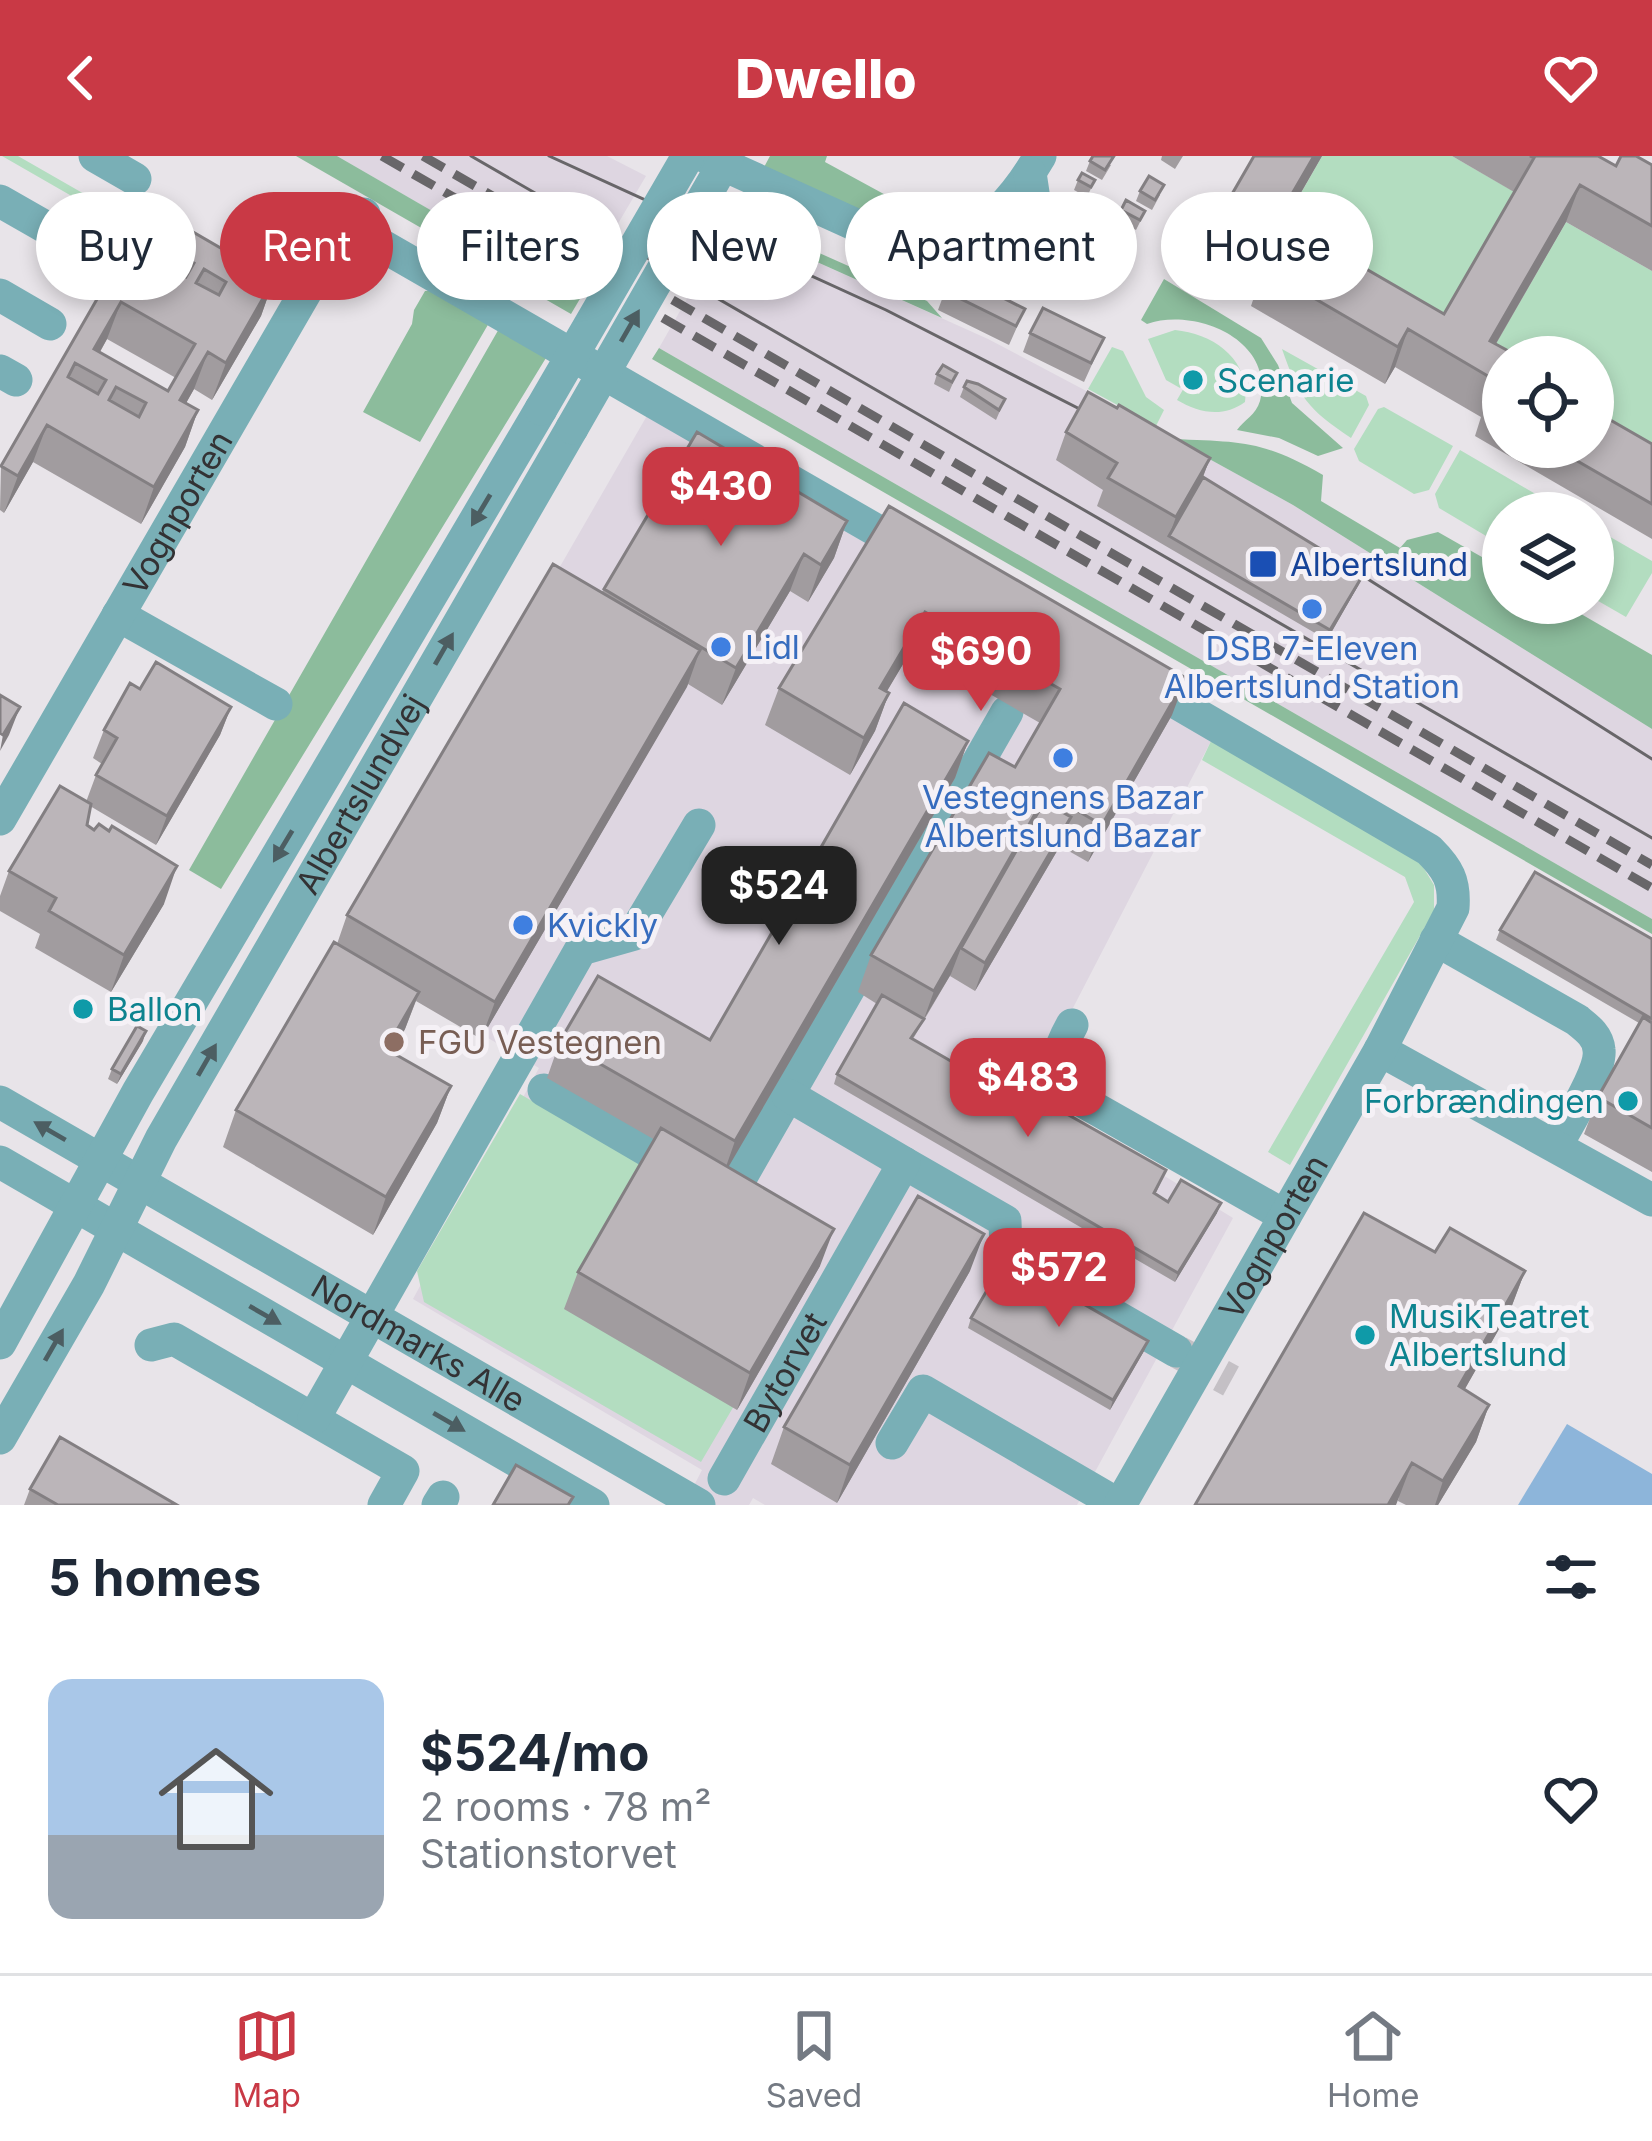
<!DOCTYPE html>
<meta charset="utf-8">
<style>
:root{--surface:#fff;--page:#f6f6f7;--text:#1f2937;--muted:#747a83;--line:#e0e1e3;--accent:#c93945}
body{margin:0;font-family:Inter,sans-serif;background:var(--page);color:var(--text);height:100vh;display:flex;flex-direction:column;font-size:45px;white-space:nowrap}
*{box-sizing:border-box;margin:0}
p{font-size:39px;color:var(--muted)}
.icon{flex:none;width:66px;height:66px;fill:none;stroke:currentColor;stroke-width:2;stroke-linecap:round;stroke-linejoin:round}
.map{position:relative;height:1349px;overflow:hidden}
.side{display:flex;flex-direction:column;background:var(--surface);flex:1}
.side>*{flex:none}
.top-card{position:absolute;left:36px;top:36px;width:1581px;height:108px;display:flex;gap:24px}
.buttons{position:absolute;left:1482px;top:180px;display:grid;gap:24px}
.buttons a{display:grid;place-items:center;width:132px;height:132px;border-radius:50%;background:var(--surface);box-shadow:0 6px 18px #0003;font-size:60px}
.price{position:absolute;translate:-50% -102px;padding:0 27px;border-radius:24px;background:var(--accent);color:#fff;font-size:39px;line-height:78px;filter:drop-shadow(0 3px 6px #0008)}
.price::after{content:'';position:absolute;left:50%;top:72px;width:36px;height:27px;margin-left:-18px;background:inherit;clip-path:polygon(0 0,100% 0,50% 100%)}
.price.active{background:#222;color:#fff}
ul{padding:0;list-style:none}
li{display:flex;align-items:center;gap:36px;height:300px;padding:0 48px}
li span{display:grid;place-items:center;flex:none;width:336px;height:240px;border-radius:24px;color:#555}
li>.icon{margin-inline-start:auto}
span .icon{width:144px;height:144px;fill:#fffc;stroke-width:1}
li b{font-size:51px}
h2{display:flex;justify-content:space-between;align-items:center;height:144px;padding:0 48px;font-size:51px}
.chip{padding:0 42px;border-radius:54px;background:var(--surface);box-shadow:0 6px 18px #0003;font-size:42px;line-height:108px}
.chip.active{background:var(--accent);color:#fff}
header{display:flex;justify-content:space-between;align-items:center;height:156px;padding:0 48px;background:var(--accent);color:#fff;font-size:54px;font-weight:800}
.dock{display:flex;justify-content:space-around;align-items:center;height:168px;border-top:3px solid var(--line);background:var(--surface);font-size:33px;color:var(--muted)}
.dock a{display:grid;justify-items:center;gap:6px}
.dock .active{color:var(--accent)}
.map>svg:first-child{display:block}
</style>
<header><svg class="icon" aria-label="back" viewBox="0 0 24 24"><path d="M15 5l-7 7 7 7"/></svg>Dwello<svg class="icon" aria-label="heart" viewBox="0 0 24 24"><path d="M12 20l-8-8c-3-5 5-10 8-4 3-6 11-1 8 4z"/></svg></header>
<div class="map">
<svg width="1652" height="1349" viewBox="0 0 1652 1349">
<rect width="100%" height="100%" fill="#e8e4e9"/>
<path fill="#ded6e1" d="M337 0H607L646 20 576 139Z
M730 67 988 183 1092 238 1293 349 1652 573V763L659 192Z
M652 251 1211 585 1029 937 1233 1062 1077 1349H765L753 1342 749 1349H684L702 1314 413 1143 539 912 339 794Z"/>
<path fill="#b3ddc0" d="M2 0H18L100 47 96 54Z
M1322 0H1452L1520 39 1431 195 1265 100Z
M1566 66 1652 115V323L1593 289V201H1503L1476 222Z
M1175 174C1214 178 1250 203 1245 246 1223 262 1199 257 1177 244L1185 230 1199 238 1207 224 1189 213 1180 232 1166 224 1148 183Z
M1112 191 1123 195 1146 241 1164 254 1156 270 1088 233Z
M1282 193 1366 240 1369 249 1351 282C1308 253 1299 242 1282 193Z
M1384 251 1453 290 1429 334 1414 338 1359 305 1354 293 1378 253Z
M1460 294 1568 357H1503V390L1439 352 1435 338Z
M1593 371 1652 405V417L1626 461 1593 442Z
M1211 585 1420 706 1434 729V755L1290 1009 1268 996 1414 746 1405 721 1202 604Z
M520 938 816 1110 701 1306 424 1146 417 1115Z"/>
<path fill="#8cbc9c" d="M296 0H337L581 141 571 158Z
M770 0H827L825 6 915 55 911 64 861 58 763 13Z
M734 59 927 145 942 162 730 67Z
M1164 123 1261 182 1278 209 1292 247 1343 292 1318 300 1279 282 1237 274C1244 264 1256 259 1260 245 1275 183 1194 151 1147 168L1141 164Z
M436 134 493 160 420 286 363 256 412 168 414 154 425 135Z
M500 171 549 197 221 733 189 714Z
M659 192 1652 763V778L652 203Z
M1173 283C1242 286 1262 284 1323 319L1321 345 1400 392 1407 384 1438 376 1503 413V447H1562L1652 499V573L1293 349Z"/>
<path fill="#8db5da" d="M1567 1268 1652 1318V1349H1518Z"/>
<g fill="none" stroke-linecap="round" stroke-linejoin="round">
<path stroke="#c4c0c5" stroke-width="33" stroke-dasharray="33 16" stroke-linecap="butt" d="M1178 1196 1231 1225"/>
<g stroke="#79afb6" stroke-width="33">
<path d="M95 0 135 23"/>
<path d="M704 0 887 83C909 85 942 90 962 81 996 65 1022 31 1040 0"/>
<path d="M0 45 91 97"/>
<path d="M355 74 914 396"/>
<path d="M960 82 963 100 983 121C1012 129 1029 107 1040 83L1030 17"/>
<path d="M0 139 50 168"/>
<path d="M0 215 16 224"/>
<path d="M118 459 276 548"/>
<path id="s1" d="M0 663 309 130 364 58"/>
<path d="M1436 784 1577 864C1587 872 1598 880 1599 894 1602 915 1567 969 1556 990"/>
<path d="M1072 869C1058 894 1052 911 1068 937L1285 1060"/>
<path d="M1380 894 1652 1044"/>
<path d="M544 934 688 1018"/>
<path id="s2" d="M0 946 699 1349"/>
<path d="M0 1006 593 1349"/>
<path d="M904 1007 1005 1065 1006 1097 1176 1195"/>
<path d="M729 1042 1007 556"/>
<path d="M0 1187 138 936 541 253"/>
<path d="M151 1189 174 1183 403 1315 384 1349"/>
<path d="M314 1262 581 793 634 778 699 669"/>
<path id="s3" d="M0 1282 89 1128 161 983 572 272"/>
<path d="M892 1287 923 1235 1119 1349"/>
<path id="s4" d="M724 1323 904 1007 788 939"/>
<path d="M438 1349 443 1341"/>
<path id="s5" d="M1120 1349 1380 894 1453 752C1455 725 1448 713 1429 694L1141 526"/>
</g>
<path stroke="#686669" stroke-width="3" d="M471 0 1652 682
M549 0 886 154 1111 269
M1333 401 1652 603"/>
<path stroke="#686669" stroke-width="9" stroke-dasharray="24 12" stroke-linecap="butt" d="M382 0 1652 732
M423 0 1652 709"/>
<path stroke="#79afb6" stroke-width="33" d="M541 253 688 0
M572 272 728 0"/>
</g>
<path fill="#a19c9f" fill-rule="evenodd" d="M1162 0H1183L1175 13 1161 4Z
M1254 0H1322L1284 66 1444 158 1514 36 1452 0H1598L1616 10 1652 9V115L1566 66 1496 188 1503 201V291H1593L1652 288V383L1475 280 1481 261 1395 211 1385 228 1251 150 1257 132 1203 101 1217 64Z
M1090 5 1111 9 1102 24 1086 15Z
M1078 24H1095L1087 41 1074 34Z
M1140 35 1160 39 1152 54 1136 45Z
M150 51 274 123 261 160 212 244 194 233 186 247 198 254 185 291 141 368 33 306 4 357 0 354 1 310ZM107 183 176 222 168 235 100 196Z
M1121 54 1141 64 1136 74 1117 64Z
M945 135 1025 153 1009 189 938 154Z
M1030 177 1104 182 1084 226 1023 196Z
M937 218 953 227 949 236 934 228Z
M964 231 1005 243 996 264 960 241Z
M1066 276 1210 302 1203 321 1359 428 1327 484 1097 350 1103 334 1056 304Z
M889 350 1172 559 1088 706 1060 690 975 835 950 820 951 818 913 883 963 926 984 939 1166 1014 1156 1037 1168 1046 1217 1057 1175 1126 834 928 837 918 877 848 858 836 871 799 1015 611 1040 567 912 493 886 536 889 537 875 575 850 619 765 569 779 532Z
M847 365 834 402 808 446 790 435 722 549 688 528 481 883 416 845 405 873 392 896 451 930 437 967 373 1079 223 991 236 954 337 788 347 759 604 433Z
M140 533 231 551 220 579 156 689 90 650 87 669 164 748 111 836 35 792 40 778 0 755V740L9 715 86 646 96 619 102 608 93 602 104 574Z
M968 585 955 622 728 1011 820 1110 737 1254 564 1153 578 1116 655 984 547 922 560 885 710 884Z
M1500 774 1652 783V1016L1584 978 1598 941 1639 867 1496 784Z
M143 885 117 928 108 923 112 913Z
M1435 1096 1525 1115 1511 1152 1464 1234 1489 1249 1476 1286 1438 1349H1406L1398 1345Z
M970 1115 837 1347 771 1308 784 1271Z
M971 1162 1148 1185 1144 1195 1110 1254 968 1172Z
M30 1333 177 1349H24Z"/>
<path fill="#837f82" d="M1314 0H1322L1268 94 1278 62Z
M1580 29 1566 66 1480 215 1490 185Z
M274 123 261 160 212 244 226 207Z
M121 146 107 183 89 215 94 193Z
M1408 173 1395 211 1385 228 1398 191Z
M208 196 194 233 167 281 180 244Z
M198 254 185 291 141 368 154 331Z
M47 269 33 306 4 357 18 320Z
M1210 302 1199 331 1169 380 1176 361Z
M847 365 834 402 808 446 821 409Z
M804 398 790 435 722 549 736 512Z
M1363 419 1359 428 1327 484 1330 474Z
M925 456 912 493 867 569 880 532Z
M700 494 687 531 481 883 495 846Z
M1186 522 1172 559 1088 706 1102 669Z
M889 537 875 575 850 619 864 582Z
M20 551 9 579 0 595 3 579Z
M231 551 220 579 156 689 167 660Z
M968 585 955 622 722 1022 735 985Z
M1047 637 1034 675 961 792 951 818 907 891 911 882 924 863 934 835Z
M1071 661 1060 690 975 835 985 807Z
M177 710 164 748 111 836 124 799Z
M419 836 405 873 373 930 386 893Z
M146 875 143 885 117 928 121 918Z
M451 930 437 967 373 1079 386 1041Z
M1221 1047 1217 1057 1175 1126 1178 1117Z
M834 1073 820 1110 737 1254 750 1217Z
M984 1078 970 1115 837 1347 850 1309Z
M1525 1115 1511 1152 1445 1268 1459 1230Z
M1148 1185 1144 1195 1110 1254 1113 1244Z
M1489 1249 1476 1286 1438 1349H1435L1443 1325Z
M1412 1307 1396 1349H1388Z"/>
<path fill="#bbb5b9" stroke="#837f82" stroke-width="3" fill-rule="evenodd" d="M1093 0H1114L1105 14 1090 5Z
M1254 0H1314L1278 62 1444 158 1534 2 1530 0H1598L1616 10 1621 0H1636L1652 9V70L1580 29 1490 185 1514 198 1512 201H1503V217L1498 226 1408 173 1398 191 1264 113 1273 97 1217 64Z
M1082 17 1095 24 1091 31 1078 24Z
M1149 20 1164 29 1155 44 1140 35Z
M1126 44 1145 55 1140 64 1121 54Z
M150 51 274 123 226 207 208 196 180 244 198 254 154 331 47 269 18 320 1 310ZM148 81 166 91 158 105 140 94ZM176 96 194 107 186 121 168 111ZM204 113 226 126 219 139 196 127ZM121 146 195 188 168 235 94 193ZM75 207 106 224 98 238 68 221ZM116 231 146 247 139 261 109 244Z
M954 117 1025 153 1016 170 945 135Z
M1043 152 1104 182 1091 207 1030 177Z
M943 209 957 217 952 226 937 218Z
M1503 220V262L1485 251Z
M967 225 978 228 1005 243 999 254 964 231Z
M1088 236 1117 252 1119 249 1210 302 1176 361 1108 322 1117 307 1066 276Z
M1593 254 1652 288V348L1553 291H1593Z
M697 276 847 365 821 409 804 398 736 512 604 433Z
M1203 321 1363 419 1330 474 1169 380Z
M889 350 1186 522 1102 669 1047 637 934 835 871 799 989 597 1015 611 1060 533 925 456 880 532 889 537 864 582 779 532Z
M553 408 700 494 495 846 347 759Z
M156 506 231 551 167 660 96 619 117 582 104 574 130 527 140 533Z
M0 539 20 551 3 579 0 577Z
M904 547 968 585 735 985 560 885 598 820 710 884Z
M60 630 91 648 87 669 94 674 99 668 109 675 112 670 177 710 124 799 49 755 56 742 9 715Z
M1044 646 1071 661 985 807 961 792Z
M1535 716 1652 783V863L1500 774Z
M334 786 419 836 386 893 451 930 386 1041 236 954Z
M882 839 924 863 911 882 968 915 962 925 984 939 996 918 1166 1014 1154 1037 1168 1046 1181 1024 1221 1047 1178 1117 837 918Z
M1643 861 1652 867V972L1598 941Z
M137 870 146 875 121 918 112 913Z
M661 972 834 1073 750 1217 578 1116Z
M918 1040 984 1078 850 1309 784 1271Z
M1364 1057 1435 1096 1450 1072 1525 1115 1459 1230 1489 1249 1443 1325 1412 1307 1388 1349H1195Z
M1005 1103 1148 1185 1113 1244 971 1162Z
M60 1281 177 1349H58L30 1333Z
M516 1309 573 1341 568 1349H493Z"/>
<defs><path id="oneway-solid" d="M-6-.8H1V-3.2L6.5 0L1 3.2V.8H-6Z" transform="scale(3)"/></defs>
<g fill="#4c5e62">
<use href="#oneway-solid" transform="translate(630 170) rotate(-60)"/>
<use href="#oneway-solid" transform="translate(481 354) rotate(121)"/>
<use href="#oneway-solid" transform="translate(444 493) rotate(-60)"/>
<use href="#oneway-solid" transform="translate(283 690) rotate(121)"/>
<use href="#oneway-solid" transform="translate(207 904) rotate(-60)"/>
<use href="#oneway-solid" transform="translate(50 975) rotate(-150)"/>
<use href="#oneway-solid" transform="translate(265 1159) rotate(30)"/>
<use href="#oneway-solid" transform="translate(54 1189) rotate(-60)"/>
<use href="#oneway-solid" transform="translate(449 1266) rotate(30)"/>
</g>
<g fill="#0f9aa8" stroke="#f5f1f6" stroke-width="4.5">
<circle cx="1193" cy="224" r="12"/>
<circle cx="83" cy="853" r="12"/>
<circle cx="1628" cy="945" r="12"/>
<circle cx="1365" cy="1179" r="12"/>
</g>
<rect fill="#1a4fb4" stroke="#f5f1f6" stroke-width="4.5" x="1248" y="393" width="30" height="30" rx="6"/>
<g fill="#3f7fe0" stroke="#f5f1f6" stroke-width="4.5">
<circle cx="1312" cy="453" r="12"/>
<circle cx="721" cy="491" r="12"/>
<circle cx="1063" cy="602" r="12"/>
<circle cx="523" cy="769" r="12"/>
</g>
<circle fill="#8d6e63" stroke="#f5f1f6" stroke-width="4.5" cx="394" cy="886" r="12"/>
<g text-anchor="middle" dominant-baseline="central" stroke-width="10" stroke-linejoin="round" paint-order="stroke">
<g font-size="33" fill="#0d838f" stroke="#f5f1f6" text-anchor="start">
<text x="1217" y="224">Scenarie</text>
<text x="107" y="853">Ballon</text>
<text x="1604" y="945" text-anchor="end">Forbrændingen</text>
<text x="1389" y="1160">MusikTeatret<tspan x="1389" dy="38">Albertslund</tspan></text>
</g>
<g font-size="33" fill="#333234" stroke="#f5f1f6">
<text stroke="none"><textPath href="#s1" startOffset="354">Vognporten</textPath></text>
<text stroke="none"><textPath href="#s3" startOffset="738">Albertslundvej</textPath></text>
<text stroke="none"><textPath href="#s5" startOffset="309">Vognporten</textPath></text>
<text stroke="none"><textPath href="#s2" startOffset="483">Nordmarks Alle</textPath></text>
<text stroke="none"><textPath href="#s4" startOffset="123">Bytorvet</textPath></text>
</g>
<g font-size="33" fill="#164399" stroke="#f5f1f6" text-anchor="start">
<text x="1290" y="408">Albertslund</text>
</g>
<g font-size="33" fill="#366cbe" stroke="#f5f1f6" text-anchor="start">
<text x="745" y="491">Lidl</text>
<text x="1312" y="492" text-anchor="middle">DSB 7-Eleven<tspan x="1312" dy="38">Albertslund Station</tspan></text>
<text x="1063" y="641" text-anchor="middle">Vestegnens Bazar<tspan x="1063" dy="38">Albertslund Bazar</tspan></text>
<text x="547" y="769">Kvickly</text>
</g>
<g font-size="33" fill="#785e54" stroke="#f5f1f6" text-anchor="start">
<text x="418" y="886">FGU Vestegnen</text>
</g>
</g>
</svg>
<div class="buttons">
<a><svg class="icon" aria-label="locate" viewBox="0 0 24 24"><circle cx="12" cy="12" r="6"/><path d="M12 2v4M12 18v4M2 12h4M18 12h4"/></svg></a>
<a><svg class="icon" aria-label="layers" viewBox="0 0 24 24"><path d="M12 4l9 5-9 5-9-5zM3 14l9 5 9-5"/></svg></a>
</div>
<b class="price" style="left:721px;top:393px">$430</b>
<b class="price" style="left:981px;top:558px">$690</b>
<b class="price active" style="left:779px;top:792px">$524</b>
<b class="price" style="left:1028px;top:984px">$483</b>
<b class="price" style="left:1059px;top:1174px">$572</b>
<div class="top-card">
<a class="chip">Buy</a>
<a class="chip active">Rent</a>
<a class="chip">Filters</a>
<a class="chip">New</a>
<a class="chip">Apartment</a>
<a class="chip">House</a>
</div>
</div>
<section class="side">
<h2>5 homes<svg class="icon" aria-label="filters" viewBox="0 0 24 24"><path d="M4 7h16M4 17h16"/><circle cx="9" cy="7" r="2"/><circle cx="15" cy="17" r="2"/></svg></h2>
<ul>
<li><span style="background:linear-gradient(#a9c7e8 65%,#9aa5b1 0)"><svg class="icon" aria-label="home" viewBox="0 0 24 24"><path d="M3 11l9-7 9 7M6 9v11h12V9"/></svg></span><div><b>$524/mo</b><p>2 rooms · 78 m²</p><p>Stationstorvet</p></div><svg class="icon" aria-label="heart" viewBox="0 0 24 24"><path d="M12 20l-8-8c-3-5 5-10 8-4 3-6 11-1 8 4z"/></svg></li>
</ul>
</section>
<nav class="dock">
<a class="active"><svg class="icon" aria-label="map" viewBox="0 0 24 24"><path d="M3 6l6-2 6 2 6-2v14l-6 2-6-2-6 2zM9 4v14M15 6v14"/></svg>Map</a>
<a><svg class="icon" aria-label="saved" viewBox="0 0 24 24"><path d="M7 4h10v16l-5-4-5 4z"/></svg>Saved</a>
<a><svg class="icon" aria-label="home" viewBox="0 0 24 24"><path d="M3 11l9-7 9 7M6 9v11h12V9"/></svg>Home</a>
</nav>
